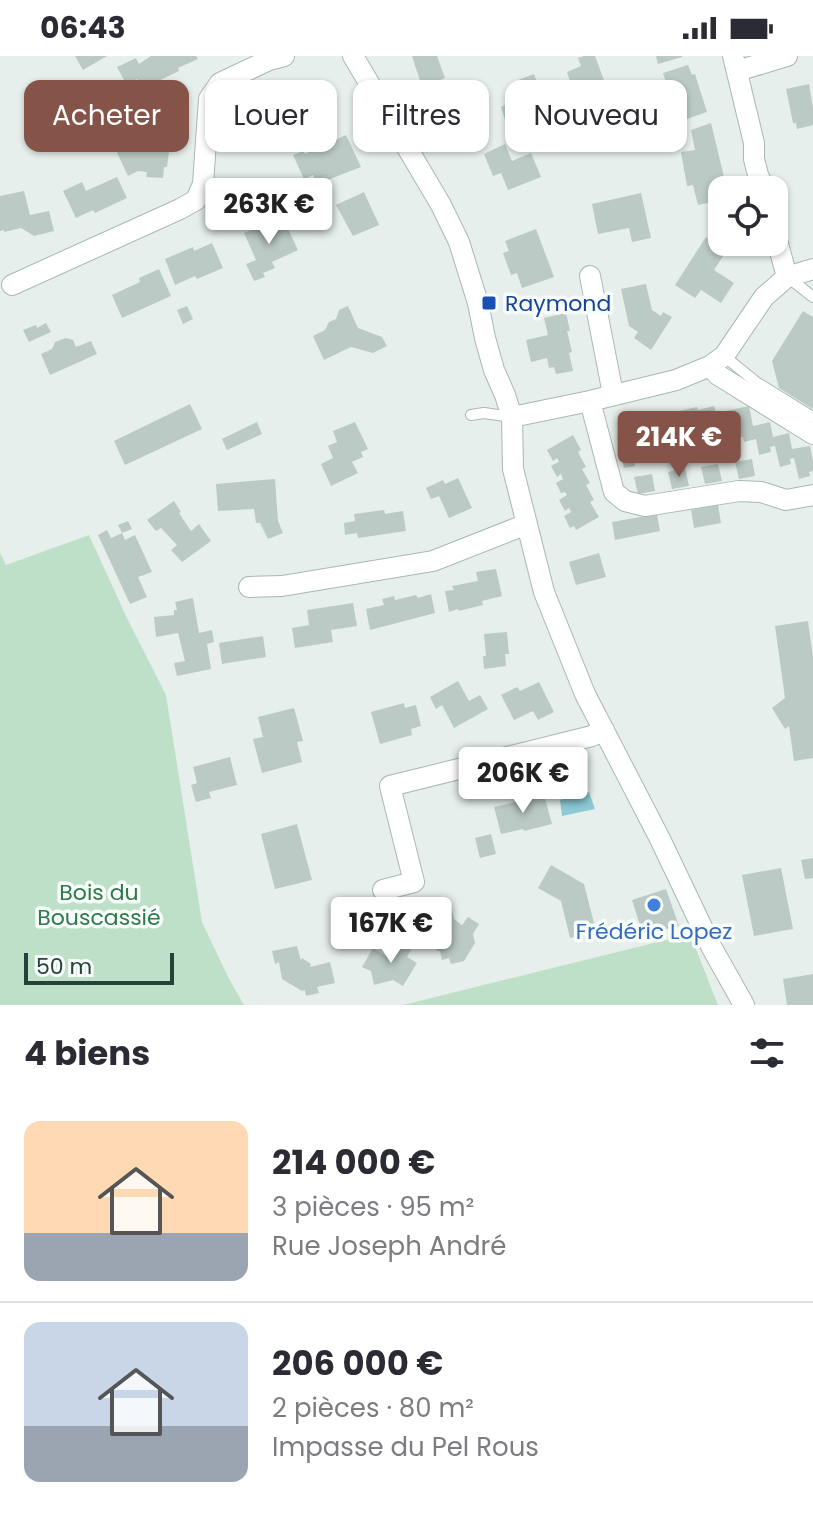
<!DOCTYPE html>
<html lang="fr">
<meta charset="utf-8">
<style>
:root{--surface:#fff;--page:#f2f2f3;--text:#2b2b33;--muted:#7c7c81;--line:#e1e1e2;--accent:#855347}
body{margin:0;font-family:Poppins,sans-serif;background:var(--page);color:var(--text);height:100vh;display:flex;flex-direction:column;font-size:30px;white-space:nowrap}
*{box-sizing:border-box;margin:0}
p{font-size:26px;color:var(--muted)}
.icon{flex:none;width:44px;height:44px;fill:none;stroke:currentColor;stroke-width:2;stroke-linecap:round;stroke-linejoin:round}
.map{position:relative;height:949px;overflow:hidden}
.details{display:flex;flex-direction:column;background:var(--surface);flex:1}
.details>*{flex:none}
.top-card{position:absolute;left:24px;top:24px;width:766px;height:72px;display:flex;gap:16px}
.tools{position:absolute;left:708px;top:120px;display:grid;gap:16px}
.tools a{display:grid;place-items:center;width:80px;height:80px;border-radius:16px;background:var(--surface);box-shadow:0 2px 6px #0004;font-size:40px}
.scale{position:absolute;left:24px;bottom:20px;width:150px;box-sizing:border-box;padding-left:8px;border:4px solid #24423a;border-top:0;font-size:22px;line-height:28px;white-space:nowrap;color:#24423a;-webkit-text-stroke:6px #f7fbf9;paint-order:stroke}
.price{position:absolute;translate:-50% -68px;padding:0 18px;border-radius:8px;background:#fff;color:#222;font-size:26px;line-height:52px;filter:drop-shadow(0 2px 4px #0008)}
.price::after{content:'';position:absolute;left:50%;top:48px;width:24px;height:18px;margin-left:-12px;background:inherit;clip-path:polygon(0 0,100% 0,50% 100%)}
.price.active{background:var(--accent);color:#fff}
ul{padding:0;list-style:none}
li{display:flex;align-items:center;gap:24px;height:200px;padding:0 24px}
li+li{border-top:2px solid var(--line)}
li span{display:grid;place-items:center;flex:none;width:224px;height:160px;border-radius:16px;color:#555}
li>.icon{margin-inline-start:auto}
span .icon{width:96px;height:96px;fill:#fffc;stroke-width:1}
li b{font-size:34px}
h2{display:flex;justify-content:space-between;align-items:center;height:96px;padding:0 24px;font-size:34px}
.pill{padding:0 28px;border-radius:16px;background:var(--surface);box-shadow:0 2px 6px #0004;font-size:28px;line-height:72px}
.pill.active{background:var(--accent);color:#fff}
.status{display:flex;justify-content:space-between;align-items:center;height:56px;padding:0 40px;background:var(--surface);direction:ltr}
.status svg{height:22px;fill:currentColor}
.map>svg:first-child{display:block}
</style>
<div class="status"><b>06:43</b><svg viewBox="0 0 49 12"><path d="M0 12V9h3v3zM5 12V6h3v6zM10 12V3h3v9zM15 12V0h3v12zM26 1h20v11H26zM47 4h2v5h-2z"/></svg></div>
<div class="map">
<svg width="813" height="949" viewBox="0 0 813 949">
<rect width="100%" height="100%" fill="#e6efeb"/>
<path fill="#bfe0c8" d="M89 479 126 560 166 639 202 866 228 921 244 949H0V497L6 509Z
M690 878 718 949H403Z"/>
<path fill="#8ec9d4" d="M165 43H182L186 78 169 76Z
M589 736 595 753 562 760 560 744Z"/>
<path fill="#bbcac4" d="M75 0H107L83 14Z
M151 0H196L198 3 178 12 179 15 142 33 137 23 126 28 117 11 136 2 139 8Z
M412 0H437L445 22 422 31Z
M584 0H595L605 27 582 36 585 45 568 51 560 28 570 25 567 16 581 10 578 2Z
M656 0H682V1L658 8Z
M688 9 692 19 695 18 707 56 681 65 677 52H674L663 17Z
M534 18 545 49 522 58 526 67 508 73 501 51 510 47 507 38 522 32 518 24Z
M809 28 813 52V69L797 73 796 67H793L786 33Z
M325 38 331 52 298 67 301 73 279 83 264 50 278 44 283 55Z
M466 63 473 81 452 90 445 71Z
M485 66 489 76 478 81 474 70Z
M142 67 146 77 143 78 148 89 150 86 170 88 167 111H164L163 122 146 121 147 116 138 115 128 120 113 88 123 83 124 71 132 72Z
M711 67 724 121 719 122 722 144 698 149 693 129 687 130 681 96 695 94 691 74Z
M346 79 361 111 317 128 313 119 304 123 293 99 303 95 305 98Z
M505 88 512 105 531 97 541 121 508 134 501 117 493 120 484 98Z
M117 121 127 142 95 157 93 154 76 162 63 135 82 126 86 135Z
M24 135 30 159 49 155 54 175 34 180 21 172 4 176V174L0 175V140Z
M364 136 379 169 353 180 336 149Z
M641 137 651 182 632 186 629 172 598 178 592 148Z
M282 160 298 194 272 206 275 212 263 217 265 221 254 225 246 208 256 204 244 177Z
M536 173 554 221 522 232 517 217 511 219 503 197 509 195 505 185Z
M706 181 727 194 714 214 734 227 721 247 701 234 695 242 675 229Z
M212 187 223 212 197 223 195 220 175 229 165 203 193 191 194 195Z
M159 213 171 240 122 262 112 239 140 226 139 222Z
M646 228 652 254 661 260 663 256 672 261 651 294 634 282 638 276 629 270 621 233Z
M187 250 193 263 183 268 177 254Z
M348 250 358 272 382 281 387 290 373 297 351 291 324 304 313 280 325 274 329 266 336 263 339 254Z
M803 255 813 261V353L779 332 772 305Z
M566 257 570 275H567L572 296 569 297 573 315 556 318 554 311 549 312 547 302 531 306 526 284 548 279 544 262Z
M46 267 51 276 29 286 23 274 36 269 37 272Z
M66 282 73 284 76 291 91 285 97 298 50 319 41 298 52 293 55 286Z
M190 348 202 373 125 409 114 385Z
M714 350 716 357 749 350 753 370 770 366 773 381 789 377 792 393 810 390 813 405V415L809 416 810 420 799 423 794 402 790 403 791 408 780 411 775 390 770 391 771 396 759 399 756 383 744 386 743 381H739L734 383 735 388 723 390 721 378 715 379 716 384 705 386 704 383 672 389V393L660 396V392L655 393 657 405 646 407 645 403 634 404 635 410 624 412 617 380 650 373 648 365 665 361V358L697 351 698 354Z
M257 366 262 378 227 394 222 383Z
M355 366 368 393 361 396 363 401 352 406 358 417 331 430 321 408 333 402 328 390 337 386 333 375Z
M573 379 581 394 578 396 586 411 582 413 590 427 586 429 594 444 590 446 599 461 576 474 574 470 570 472 564 460 571 456 569 452 565 455 559 444 567 439 565 436 561 437 556 427 563 423 561 418 557 421 551 410 559 406 557 402 553 405 547 394Z
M752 403 755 420 739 423 735 406Z
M718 408 722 425 705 428 701 411Z
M685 412 689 430 672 433 668 416Z
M652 418 655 435 638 438 634 421Z
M458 422 472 452 449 462 439 440 431 443 426 432 443 424 445 428Z
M275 423 278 465 283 477 268 483 260 467H256L254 453 218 455 216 428Z
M174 445 181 456 179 457 191 475 199 468 211 485 182 506 171 494 177 489 161 472 156 475 147 464Z
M718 449 721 467 694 472 691 454Z
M384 454 385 458 403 455 406 475 358 482 357 477 345 479 344 467 355 465 354 458Z
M657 458 660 475 615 484 612 466Z
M128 465 132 473 122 477 125 484 135 479 152 516 138 521 147 541 130 548 98 479 107 474 111 482 122 477 118 469Z
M599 497 606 521 576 529 569 506Z
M496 513 502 540 482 545 483 549 459 555 458 553 449 556 445 535 454 534 452 530 478 525 476 516Z
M431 538 435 557 370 574 366 553 384 549 382 543 394 540 395 544 416 539 418 542Z
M193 542 199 577 212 574 214 586 207 588 211 613 177 620 174 607 185 605 178 577 156 581 154 561 174 559V554H177L175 546Z
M353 547 357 570 331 574 333 586 295 592 292 572 309 569 307 554Z
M808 565 813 601V702L794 705 789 670 785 673 772 652 785 642 775 570Z
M507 576 509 598H505L506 610 484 613 483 600H486L484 578Z
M263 580 266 601 222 608 219 587Z
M458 625 469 645 480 639 488 653 454 672 442 649 436 653 430 641Z
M539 626 554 656 538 664 533 655 514 664 501 639 517 631 520 635Z
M404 647 405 652 416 649 421 670 411 673 412 679 380 688 371 656Z
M294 652 303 685 297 686 302 706 262 717 253 683 263 681 258 661Z
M230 701 237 729 209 736 211 742 196 746 191 729 197 727 193 711Z
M544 739 552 768 524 775 523 773 501 778 494 751Z
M297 768 312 824 275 833 261 778Z
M491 778 496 798 480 802 475 782Z
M813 802V822L805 823 801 804Z
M551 809 584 828 596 875 570 882 561 845 538 832Z
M781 812 793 873 754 880 742 819Z
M666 833 679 870 643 879 632 844Z
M451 850 454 863 462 869 468 861 479 868 473 878 475 887 464 905 451 908 449 902 442 904 440 895H437L434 883 441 884 446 877 436 871 433 854Z
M401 882 411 888 412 892 407 901 417 907 403 930 393 924 374 929 371 915 362 911 373 892 389 902Z
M297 890 301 905 302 902 311 908 310 911 330 906 335 927 317 931 319 937 306 940 305 934 302 935 282 923 279 906 275 908 272 895Z
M813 918V949H787L783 923Z"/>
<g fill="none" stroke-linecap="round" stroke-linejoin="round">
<g stroke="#a8b8b2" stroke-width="12">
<path id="lane" d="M789 222 813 241
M724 300 756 326 813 361
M471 359 484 357 512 361"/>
</g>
<g stroke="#a8b8b2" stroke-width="22">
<path id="street" d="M353 0 441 149 459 186 478 247 485 282 494 314 505 339 512 361 513 413 544 536 585 638 660 783 712 892 744 949
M733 0 754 87V103L758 119 765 134
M737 15 787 0
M774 173 787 221
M590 220 613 338
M12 229 180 153 196 144 203 128 209 43 220 27 269 4 284 0
M710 310 718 319 813 378
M590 345 614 436 625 445 645 450 739 435 761 436 786 444 813 439
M512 361 590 345 676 324 710 310 724 300 764 241 787 221 813 213
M249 531 282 530 433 505 527 468
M383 834 414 826 390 730 592 680 604 674"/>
</g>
<use href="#lane" stroke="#fff" stroke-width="10"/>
<use href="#street" stroke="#fff" stroke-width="20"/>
</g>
<rect fill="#1a4fb4" stroke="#f7fbf9" stroke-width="3" x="481" y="239" width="16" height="16" rx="4"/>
<circle fill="#3f7fe0" stroke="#f7fbf9" stroke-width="3" cx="654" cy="849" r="8"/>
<g text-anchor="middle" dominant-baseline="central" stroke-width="7" stroke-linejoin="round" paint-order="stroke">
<g font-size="22" fill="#164399" stroke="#f7fbf9" text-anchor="start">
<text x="505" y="247">Raymond</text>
</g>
<g font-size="22" fill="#2d7a4b" stroke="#f7fbf9">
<text x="99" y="836">Bois du<tspan x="99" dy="25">Bouscassié</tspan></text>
</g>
<g font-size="22" fill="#366cbe" stroke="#f7fbf9">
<text x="654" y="875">Frédéric Lopez</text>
</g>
</g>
</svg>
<div class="tools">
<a><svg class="icon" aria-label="locate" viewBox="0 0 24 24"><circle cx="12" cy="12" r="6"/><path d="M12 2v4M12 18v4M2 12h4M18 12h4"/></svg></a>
</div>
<div class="scale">50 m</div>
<b class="price" style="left:269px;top:190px">263K €</b>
<b class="price active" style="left:679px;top:423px">214K €</b>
<b class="price" style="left:523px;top:759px">206K €</b>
<b class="price" style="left:391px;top:909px">167K €</b>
<div class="top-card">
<a class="pill active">Acheter</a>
<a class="pill">Louer</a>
<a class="pill">Filtres</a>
<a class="pill">Nouveau</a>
</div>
</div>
<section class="details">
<h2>4 biens<svg class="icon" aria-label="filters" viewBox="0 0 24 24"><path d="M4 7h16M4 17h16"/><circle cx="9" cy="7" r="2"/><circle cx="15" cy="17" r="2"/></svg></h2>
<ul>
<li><span style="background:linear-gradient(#ffd9b3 70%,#9aa5b1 0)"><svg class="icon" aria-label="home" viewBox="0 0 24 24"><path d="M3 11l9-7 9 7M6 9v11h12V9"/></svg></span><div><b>214 000 €</b><p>3 pièces · 95 m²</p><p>Rue Joseph André</p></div></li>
<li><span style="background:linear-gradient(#c9d6e8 65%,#9aa5b1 0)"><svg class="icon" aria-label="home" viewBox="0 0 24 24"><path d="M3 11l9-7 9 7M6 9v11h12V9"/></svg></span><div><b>206 000 €</b><p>2 pièces · 80 m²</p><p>Impasse du Pel Rous</p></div></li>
</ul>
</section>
